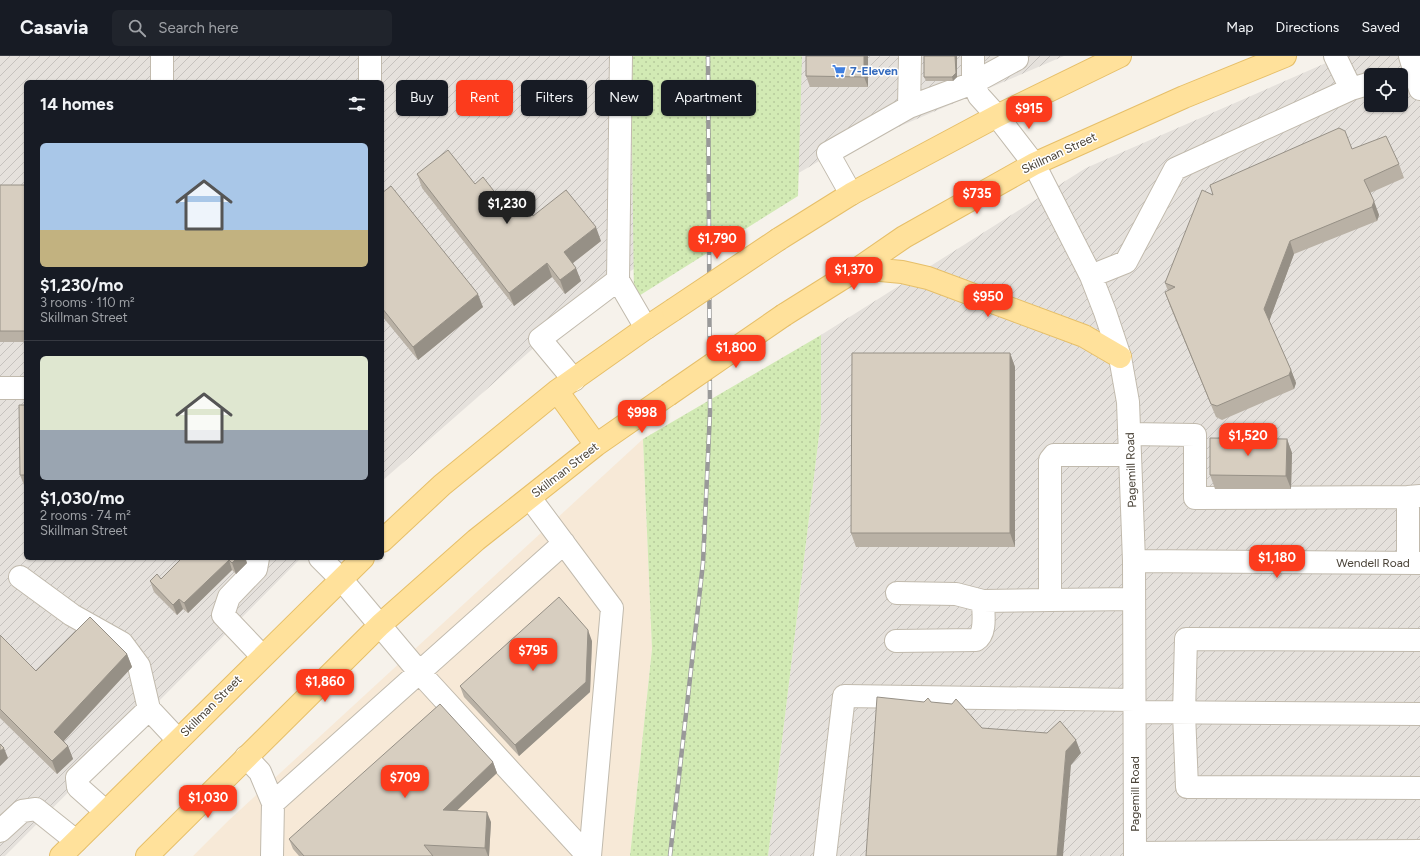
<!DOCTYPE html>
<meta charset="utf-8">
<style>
:root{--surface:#171b24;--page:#20242c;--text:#f1f3f6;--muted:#9ea1a6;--line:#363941;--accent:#fc3b1c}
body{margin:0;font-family:Figtree,sans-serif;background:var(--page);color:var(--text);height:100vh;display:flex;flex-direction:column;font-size:15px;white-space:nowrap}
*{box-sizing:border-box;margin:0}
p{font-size:13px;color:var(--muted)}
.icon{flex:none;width:22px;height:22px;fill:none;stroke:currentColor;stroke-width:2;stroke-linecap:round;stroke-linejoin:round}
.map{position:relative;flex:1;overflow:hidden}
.side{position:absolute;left:24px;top:24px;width:360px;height:480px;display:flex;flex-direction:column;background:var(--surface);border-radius:6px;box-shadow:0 1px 3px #0004}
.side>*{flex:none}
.hud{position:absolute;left:396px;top:24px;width:380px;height:36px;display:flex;gap:8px}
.tools{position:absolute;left:1364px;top:12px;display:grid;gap:8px}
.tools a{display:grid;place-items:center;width:44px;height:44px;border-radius:6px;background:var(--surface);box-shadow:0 1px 3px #0004;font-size:20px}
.price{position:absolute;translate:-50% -34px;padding:0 9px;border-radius:8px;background:var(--accent);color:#fff;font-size:13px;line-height:26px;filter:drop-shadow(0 1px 2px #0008)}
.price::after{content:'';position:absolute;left:50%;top:24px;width:12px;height:9px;margin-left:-6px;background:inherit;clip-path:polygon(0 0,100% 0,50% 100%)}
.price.selected{background:#222;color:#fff}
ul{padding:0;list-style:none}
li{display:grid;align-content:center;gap:8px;height:212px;padding:0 16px}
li+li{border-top:1px solid var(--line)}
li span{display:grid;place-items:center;height:124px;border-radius:6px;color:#555}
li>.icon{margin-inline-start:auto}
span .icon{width:72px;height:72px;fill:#fffc;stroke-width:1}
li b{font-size:17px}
h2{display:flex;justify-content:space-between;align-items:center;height:48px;padding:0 16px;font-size:17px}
.pill{padding:0 14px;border-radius:6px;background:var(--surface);box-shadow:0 1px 3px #0004;font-size:14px;line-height:36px}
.pill.selected{background:var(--accent);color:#fff}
header{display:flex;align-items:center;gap:24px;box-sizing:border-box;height:56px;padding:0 20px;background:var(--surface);border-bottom:1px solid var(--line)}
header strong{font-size:19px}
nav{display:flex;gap:22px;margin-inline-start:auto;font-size:14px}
.search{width:280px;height:36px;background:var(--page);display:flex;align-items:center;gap:10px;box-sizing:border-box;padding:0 14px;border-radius:6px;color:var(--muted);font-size:15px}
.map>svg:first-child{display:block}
</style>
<header>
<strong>Casavia</strong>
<div class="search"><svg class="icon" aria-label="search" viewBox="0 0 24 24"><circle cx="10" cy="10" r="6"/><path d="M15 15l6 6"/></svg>Search here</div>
<nav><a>Map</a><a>Directions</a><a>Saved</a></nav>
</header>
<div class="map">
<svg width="1420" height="800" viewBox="0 0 1420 800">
<defs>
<pattern id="industrial-furrows" width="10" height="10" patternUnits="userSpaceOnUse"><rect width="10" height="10" fill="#e5e1dc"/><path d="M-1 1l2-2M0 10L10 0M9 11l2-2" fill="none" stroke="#c6c2be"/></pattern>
<pattern id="grass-dots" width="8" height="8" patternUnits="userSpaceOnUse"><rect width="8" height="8" fill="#d2eab4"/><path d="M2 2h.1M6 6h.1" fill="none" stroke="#b6ca9c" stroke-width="1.8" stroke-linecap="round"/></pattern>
</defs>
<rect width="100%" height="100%" fill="#f6f2eb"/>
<path fill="#f7e9d7" d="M643 383 652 593 630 800H193L228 765Z"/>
<path fill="url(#industrial-furrows)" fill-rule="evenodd" d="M0 0H1064L821 104 603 231 382 425V26H26V502H301L5 800H0Z
M1342 0H1420V800H768L821 363V279L1086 112ZM1371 19H1401V49H1371Z"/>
<path fill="url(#grass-dots)" d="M631 0H802L798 140 634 243Z
M821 279V363L768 800H630L652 593 643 383Z"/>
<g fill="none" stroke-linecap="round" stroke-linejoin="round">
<g stroke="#c1baad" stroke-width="24">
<path id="minor" d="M621 0 618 224 646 272
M910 0 909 51 973 27 1017 3
M973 0V27L979 40 997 60 1034 108 1091 220 1105 256 1120 301 1128 346 1134 505 1135 800
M1335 0 1351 33
M1410 0 1420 33
M162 26V0
M370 26V0
M851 138 828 97 909 51
M1091 220 1126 206 1175 113 1351 33 1371 27
M574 324 540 283 618 224
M0 332H26
M1129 378 1195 379V442L1408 441
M1130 399H1054L1050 404V544L1134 543
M530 442 612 552 590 800
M258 502 256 513 229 541 223 559 262 600
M320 502 341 523 420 617 588 800
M1134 505 1420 507
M1408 507V441L1420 440
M20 521 72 559 122 587 139 610 149 653 178 684
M897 537 956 538 983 545 1050 544
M1420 584 1186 583 1184 657 1187 731 1420 732
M896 585 976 584C987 577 983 557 983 545
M1135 656 1420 658
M246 701 260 716 273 747 272 800
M273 747 564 487
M105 755 78 731 77 722 149 653
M0 775 22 755 36 753 76 785
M1135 797 1420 795
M825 800 844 640 1134 644"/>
</g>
<g stroke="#e6bf69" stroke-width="24">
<path id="major" d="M779 183 851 138 997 60 1120 0
M859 212 902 216 928 222 1084 280 1120 301
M784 259 859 212 904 181 1034 108 1184 41 1285 0
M557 335 596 389
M382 485 442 429 557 335 646 272 673 254
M61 800 363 502
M147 800 380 569 476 484 596 389 668 339"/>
</g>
<use href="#minor" stroke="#fff" stroke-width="22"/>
<use href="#major" stroke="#ffe19b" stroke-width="22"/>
<g stroke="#999" stroke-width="4.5">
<path id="rail" d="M670 800 703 507 710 356 708 0"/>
</g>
<use href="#rail" stroke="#fff" stroke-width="3" stroke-dasharray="9" stroke-linecap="butt"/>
<g stroke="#e6bf69" stroke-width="24" stroke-linecap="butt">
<path id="major-bridge" d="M673 254 779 183
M668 339 784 259"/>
</g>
<use href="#major-bridge" stroke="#ffe19b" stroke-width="22"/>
</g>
<path fill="#b9b1a5" d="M868 0V31H810L806 20Z
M924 0H957V21L953 25H926L924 21Z
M1399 108 1404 122 1370 137 1379 159 1377 165 1294 198 1269 265 1291 314 1296 327 1294 333 1222 364 1216 361 1170 250 1165 236 1168 235 1165 227 1213 139Z
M417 118 475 128 514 161 533 160 601 185 573 207 581 225 565 238 552 221 514 250 422 132Z
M0 129H26V286H0Z
M382 137 483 251 418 304 382 260Z
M1010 297 1015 311V491H856L851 477Z
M26 349V429H24L20 419Z
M1287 383 1292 397 1291 433H1215L1210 419Z
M182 502H245L247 507 236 518 232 514 188 557 183 553 177 559 154 536 150 525 161 523Z
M0 579 36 615 127 598 132 611 64 685 68 690 73 703 57 718 0 662Z
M592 585 590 636 519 700 464 641 460 630Z
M493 706 497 717 457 754 491 766 489 800H299L293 793 289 783Z"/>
<path fill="#969086" d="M864 0H868V31L864 21Z
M955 0H957V21L953 25 952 21Z
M1374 145 1379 159 1377 165 1372 151Z
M596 171 601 185 569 210 564 196Z
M1290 185 1294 198 1269 266 1264 253Z
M547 207 552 221 514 250 509 237Z
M576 212 581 225 565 238 560 224Z
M478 238 483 251 418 304 413 291Z
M1010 297 1015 311V491L1010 477Z
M1291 314 1296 327 1294 333 1289 319Z
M1287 383 1292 397 1291 433 1286 420Z
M237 502H245L247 507 236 518 232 507Z
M229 504 232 514 188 557 184 547Z
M179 543 183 553 177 559 173 549Z
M588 574 592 585 590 636 519 700 515 689Z
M127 598 132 611 59 690 54 676Z
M1076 684 1081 697 1071 709 1063 800H1057L1066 695Z
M68 690 73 703 57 718 52 705Z
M4 692 8 702 0 710V695Z
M493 706 497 717 447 764 443 754Z
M487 756 491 766 489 800H488L485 792Z"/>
<path fill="#d7cec0" stroke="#969086" d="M806 0H864V21L806 20Z
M924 0H955L956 17 952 21H924Z
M1339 72 1345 75 1352 93 1386 80 1399 108 1364 124 1374 145 1372 151 1290 185 1264 253 1291 314 1289 319 1217 350 1211 348 1165 236 1175 231 1165 227 1202 134 1213 139 1210 129Z
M448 94 475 128 483 121 514 161 526 151 533 160 566 134 596 171 564 196 576 212 560 224 547 207 509 237 417 118Z
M0 129H26V275H0Z
M391 130 478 238 413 291 382 252V137Z
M852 297H1010V477H851Z
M19 349H26V419H20Z
M1210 382 1287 383 1286 420 1210 419Z
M182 502H237L232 507 229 504 184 547 179 543 173 549 150 525 157 518 161 523Z
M559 541 588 574 586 626 515 689 460 630Z
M90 561 127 598 54 676 68 690 52 705 0 653V579L36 615Z
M877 641 924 646 928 642 931 646 952 648 956 643 982 672 1047 677 1060 665 1076 684 1066 695 1057 800H866Z
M440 648 493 706 443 754 487 756 485 792 424 789 433 800H304L289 783Z
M0 688 4 692 0 695Z"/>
<defs>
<g id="supermarket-bare" transform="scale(1.08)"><path d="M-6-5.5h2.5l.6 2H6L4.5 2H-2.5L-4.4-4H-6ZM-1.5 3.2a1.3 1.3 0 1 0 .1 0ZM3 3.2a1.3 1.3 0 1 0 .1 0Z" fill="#3f7fe0" stroke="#fff" stroke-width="2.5" paint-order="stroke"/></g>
</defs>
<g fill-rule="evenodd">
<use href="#supermarket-bare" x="839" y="15"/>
</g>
<g text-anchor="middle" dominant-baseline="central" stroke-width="3" stroke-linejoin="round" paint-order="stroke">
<g font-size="12" font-weight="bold" fill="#366cbe" stroke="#fff" text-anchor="start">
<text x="850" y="15">7-Eleven</text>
</g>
<g font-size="12" fill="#4a4338" stroke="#fff">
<text transform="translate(1059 97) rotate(-25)">Skillman Street</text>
<text transform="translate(565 414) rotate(-38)">Skillman Street</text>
<text transform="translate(1131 414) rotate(-92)">Pagemill Road</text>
<text x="1373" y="507">Wendell Road</text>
<text transform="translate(211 650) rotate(-45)">Skillman Street</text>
<text transform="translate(1135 738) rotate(-90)">Pagemill Road</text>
</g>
</g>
</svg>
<div class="tools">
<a><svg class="icon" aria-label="locate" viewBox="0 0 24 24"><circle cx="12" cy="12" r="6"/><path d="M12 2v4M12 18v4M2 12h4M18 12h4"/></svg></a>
</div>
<b class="price" style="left:1029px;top:74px">$915</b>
<b class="price" style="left:977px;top:159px">$735</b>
<b class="price selected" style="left:507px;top:169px">$1,230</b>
<b class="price" style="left:717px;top:204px">$1,790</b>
<b class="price" style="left:854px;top:235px">$1,370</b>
<b class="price" style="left:988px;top:262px">$950</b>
<b class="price" style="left:736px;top:313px">$1,800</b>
<b class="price" style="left:642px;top:378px">$998</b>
<b class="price" style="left:1248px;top:401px">$1,520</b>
<b class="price" style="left:1277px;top:523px">$1,180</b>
<b class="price" style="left:533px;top:616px">$795</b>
<b class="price" style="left:325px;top:647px">$1,860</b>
<b class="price" style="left:405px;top:743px">$709</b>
<b class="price" style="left:208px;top:763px">$1,030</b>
<div class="hud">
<a class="pill">Buy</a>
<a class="pill selected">Rent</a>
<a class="pill">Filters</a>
<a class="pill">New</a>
<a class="pill">Apartment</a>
</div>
<section class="side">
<h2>14 homes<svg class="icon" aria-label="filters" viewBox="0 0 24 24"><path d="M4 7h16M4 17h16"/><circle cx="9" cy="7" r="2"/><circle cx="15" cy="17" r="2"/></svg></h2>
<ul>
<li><span style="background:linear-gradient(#a9c7e8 70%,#c2b280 0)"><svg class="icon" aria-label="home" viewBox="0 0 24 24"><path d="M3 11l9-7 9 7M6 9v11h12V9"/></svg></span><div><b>$1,230/mo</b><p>3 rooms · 110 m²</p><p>Skillman Street</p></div></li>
<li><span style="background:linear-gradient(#dfe7d0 60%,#9aa5b1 0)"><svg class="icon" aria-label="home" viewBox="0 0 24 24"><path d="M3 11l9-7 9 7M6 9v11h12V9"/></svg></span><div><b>$1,030/mo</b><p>2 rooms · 74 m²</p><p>Skillman Street</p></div></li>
</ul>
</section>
</div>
